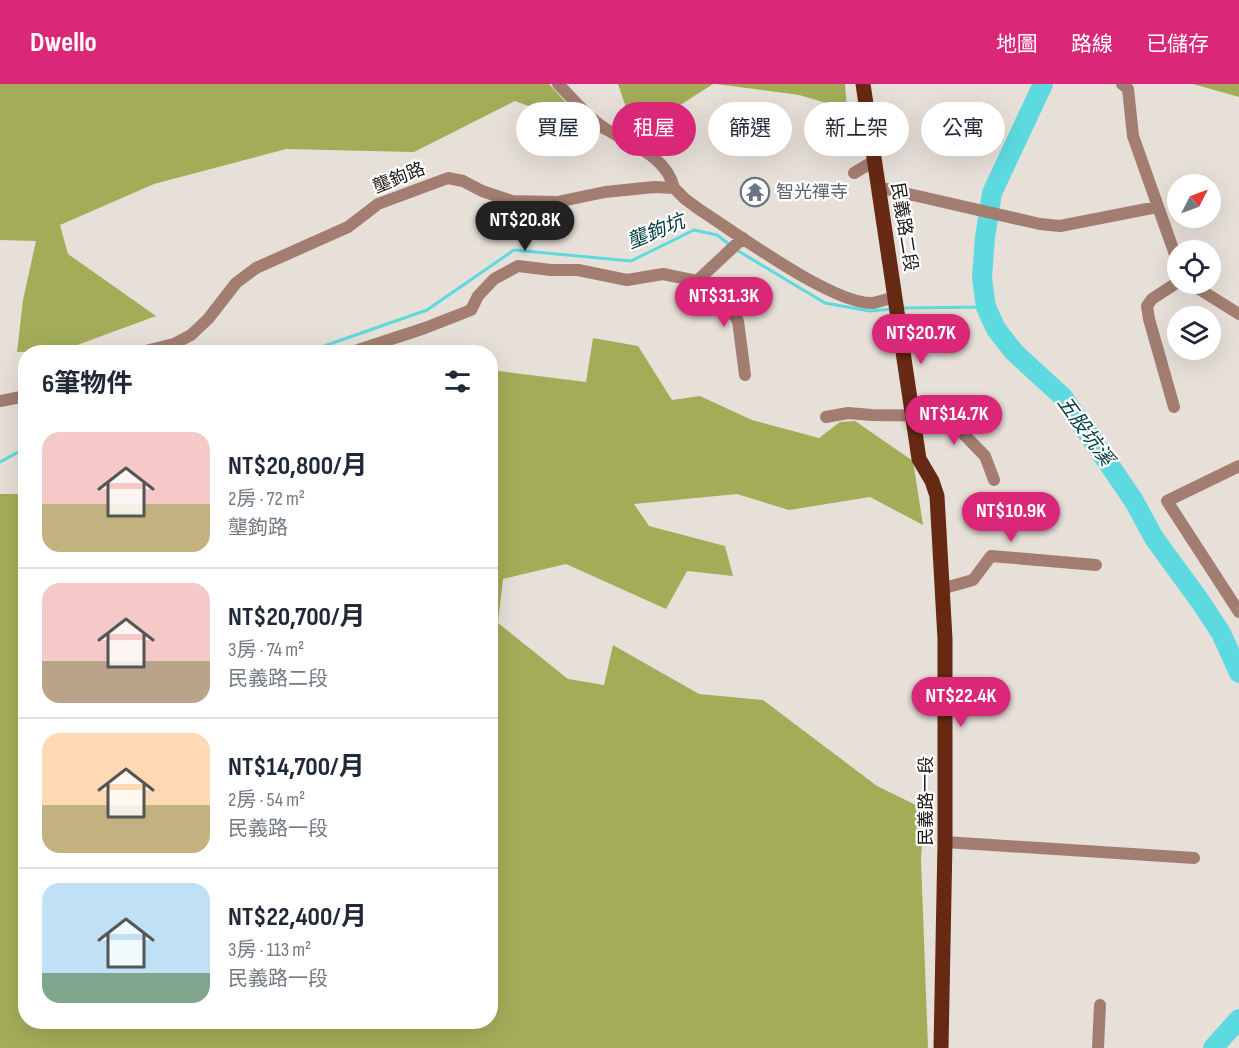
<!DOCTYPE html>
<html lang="zh-TW">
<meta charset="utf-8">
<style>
:root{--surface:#fff;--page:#f6f6f7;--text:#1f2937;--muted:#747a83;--line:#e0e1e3;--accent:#db2777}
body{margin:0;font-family:"Sofia Sans Condensed","Noto Sans TC",sans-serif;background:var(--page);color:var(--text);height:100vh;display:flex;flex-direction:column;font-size:22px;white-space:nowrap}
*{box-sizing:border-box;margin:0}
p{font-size:20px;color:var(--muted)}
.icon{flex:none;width:33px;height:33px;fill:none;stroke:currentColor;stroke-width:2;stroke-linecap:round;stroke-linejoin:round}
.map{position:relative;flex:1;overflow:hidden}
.drawer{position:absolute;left:18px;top:261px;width:480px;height:684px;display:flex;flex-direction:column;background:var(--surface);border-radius:24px;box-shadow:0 6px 24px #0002}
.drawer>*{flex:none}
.banner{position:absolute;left:516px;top:18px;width:570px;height:54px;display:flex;gap:12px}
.needle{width:39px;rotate:48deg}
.controls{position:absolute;left:1167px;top:90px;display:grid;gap:12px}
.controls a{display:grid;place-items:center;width:54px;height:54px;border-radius:50%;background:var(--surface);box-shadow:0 6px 24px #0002;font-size:30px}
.price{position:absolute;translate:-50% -51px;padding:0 14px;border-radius:21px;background:var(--accent);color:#fff;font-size:20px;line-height:39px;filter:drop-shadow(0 2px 3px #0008)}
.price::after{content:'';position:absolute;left:50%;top:36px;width:18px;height:14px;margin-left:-9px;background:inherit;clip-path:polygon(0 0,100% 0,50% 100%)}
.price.current{background:#222;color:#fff}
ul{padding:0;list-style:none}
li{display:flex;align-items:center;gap:18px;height:150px;padding:0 24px}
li+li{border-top:2px solid var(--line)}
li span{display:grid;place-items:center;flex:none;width:168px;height:120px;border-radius:18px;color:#555}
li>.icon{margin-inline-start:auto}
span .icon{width:72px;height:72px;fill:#fffc;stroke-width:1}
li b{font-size:26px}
h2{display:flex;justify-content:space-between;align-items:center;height:72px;padding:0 24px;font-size:26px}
.tag{padding:0 21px;border-radius:27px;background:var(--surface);box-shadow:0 6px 24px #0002;font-size:21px;line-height:54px}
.tag.current{background:var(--accent);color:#fff}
header{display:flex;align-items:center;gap:36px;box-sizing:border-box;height:84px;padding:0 30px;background:var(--accent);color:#fff}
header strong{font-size:28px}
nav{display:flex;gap:33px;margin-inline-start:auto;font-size:21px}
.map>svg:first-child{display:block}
</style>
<header>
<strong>Dwello</strong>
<nav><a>地圖</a><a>路線</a><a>已儲存</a></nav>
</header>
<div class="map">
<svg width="1239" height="964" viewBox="0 0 1239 964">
<rect width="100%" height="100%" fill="#e7e0d9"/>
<path fill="#a3ad58" d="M0 0H549L570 23 608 48 607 52 515 17 414 68 286 65 154 100 60 141 68 170 156 232 61 267 17 268 23 216 36 157 0 156Z
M618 0H713L635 50Z
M716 0H845L847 25 799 11Z
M1193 0H1239V13Z
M593 254 638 262 672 316 700 312 752 336 819 354 840 338 855 337 913 377 923 441 870 413 789 426 737 410 634 420 649 442 725 462 733 492 687 487 666 525 566 480 503 495 498 539 568 595 604 601 613 561 699 610 763 616 877 702 924 725 921 776 928 964H0V410H20L25 408 26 938H490L491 286 586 298Z"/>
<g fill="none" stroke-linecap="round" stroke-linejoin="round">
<path stroke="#5cdadf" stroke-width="3" d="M735 165 825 219 870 227 893 225
M902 224 986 223
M307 268 427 226 514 166 631 177 694 146 717 151 730 161
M0 378 26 364"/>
<path stroke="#5cdadf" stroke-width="20" d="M1043 0 992 109 985 153 982 194 986 223 996 245 1014 268 1063 313 1134 417 1154 454 1200 517 1221 549 1239 589
M1213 964 1239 935"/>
<path stroke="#a27d70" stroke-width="12" d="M558 0C570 12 582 26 595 37 620 59 665 66 674 104
M1122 0 1128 5 1133 52 1178 179
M854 89 874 77
M878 103 1040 140 1060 142 1157 123
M697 197 725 217 738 237 745 291
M1191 200 1239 230
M141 268 174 260 191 251 208 235 236 199 256 184 348 143 378 120 448 94 463 97 482 107 512 117 557 118 605 108 654 103 674 104 685 115 700 126C736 149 832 220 872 219 879 218 887 215 894 213
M352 268 425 244 471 226 478 212 494 195 518 182 551 186H578L627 196 663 190 697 197 743 154
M0 317 26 312
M1174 323 1149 235 1147 222 1152 215 1178 198
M826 333 848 329 872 331 946 332 985 372 994 396
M1239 382 1167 417 1239 528
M941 505 973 496 991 472 1096 481
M945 758 1194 774
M1098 964 1100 921"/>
<path stroke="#662913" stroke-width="15" d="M863 0 919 375 932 397 937 412 945 555V758L941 964"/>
</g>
<defs>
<g id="temple-ring" transform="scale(1.5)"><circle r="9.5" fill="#fff" stroke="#6b7280" stroke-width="1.5"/><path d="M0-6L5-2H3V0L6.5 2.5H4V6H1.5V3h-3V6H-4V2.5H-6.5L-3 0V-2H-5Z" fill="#6b7280"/></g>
</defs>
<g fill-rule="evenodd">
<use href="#temple-ring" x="755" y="108"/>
</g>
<g text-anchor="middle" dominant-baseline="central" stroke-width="4.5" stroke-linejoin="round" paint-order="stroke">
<g font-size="18" fill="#1a1815" stroke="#fff">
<text transform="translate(399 94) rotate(-22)">壟鉤路</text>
<text transform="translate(904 143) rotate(81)">民義路二段</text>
<text transform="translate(926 717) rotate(-90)">民義路一段</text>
</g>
<g font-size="18" fill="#5b616d" stroke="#fff" text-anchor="start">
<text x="776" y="108">智光禪寺</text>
</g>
<g font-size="20" font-style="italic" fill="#003c3f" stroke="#fff">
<text transform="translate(656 148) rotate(-22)">壟鉤坑</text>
<text transform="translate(1085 347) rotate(54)">五股坑溪</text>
</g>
</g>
</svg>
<div class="controls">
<a><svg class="needle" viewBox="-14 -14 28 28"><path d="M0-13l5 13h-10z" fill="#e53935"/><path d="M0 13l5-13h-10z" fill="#747a83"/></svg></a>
<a><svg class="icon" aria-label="locate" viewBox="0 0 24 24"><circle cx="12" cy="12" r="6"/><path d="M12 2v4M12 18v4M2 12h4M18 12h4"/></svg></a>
<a><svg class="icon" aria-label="layers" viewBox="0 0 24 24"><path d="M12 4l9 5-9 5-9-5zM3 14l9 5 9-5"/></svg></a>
</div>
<b class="price current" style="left:525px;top:168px">NT$20.8K</b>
<b class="price" style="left:724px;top:244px">NT$31.3K</b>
<b class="price" style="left:921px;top:281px">NT$20.7K</b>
<b class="price" style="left:954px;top:362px">NT$14.7K</b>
<b class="price" style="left:1011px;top:459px">NT$10.9K</b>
<b class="price" style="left:961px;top:644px">NT$22.4K</b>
<div class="banner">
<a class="tag">買屋</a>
<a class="tag current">租屋</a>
<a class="tag">篩選</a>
<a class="tag">新上架</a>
<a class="tag">公寓</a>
</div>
<section class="drawer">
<h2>6筆物件<svg class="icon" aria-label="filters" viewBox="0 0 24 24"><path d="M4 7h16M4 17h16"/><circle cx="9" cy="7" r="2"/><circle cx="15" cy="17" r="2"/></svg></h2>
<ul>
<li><span style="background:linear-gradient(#f6c9c9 60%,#c2b280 0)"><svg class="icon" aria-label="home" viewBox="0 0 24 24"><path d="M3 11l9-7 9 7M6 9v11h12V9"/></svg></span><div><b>NT$20,800/月</b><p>2房 · 72 m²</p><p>壟鉤路</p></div></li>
<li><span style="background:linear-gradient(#f6c9c9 65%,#b9a48a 0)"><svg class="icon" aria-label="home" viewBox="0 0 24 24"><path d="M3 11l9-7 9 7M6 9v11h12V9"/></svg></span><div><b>NT$20,700/月</b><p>3房 · 74 m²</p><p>民義路二段</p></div></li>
<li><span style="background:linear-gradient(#ffd9b3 60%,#c2b280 0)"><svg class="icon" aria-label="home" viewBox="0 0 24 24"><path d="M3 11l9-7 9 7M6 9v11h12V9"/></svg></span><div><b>NT$14,700/月</b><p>2房 · 54 m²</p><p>民義路一段</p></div></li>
<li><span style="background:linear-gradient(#bfe0f5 75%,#7fa58c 0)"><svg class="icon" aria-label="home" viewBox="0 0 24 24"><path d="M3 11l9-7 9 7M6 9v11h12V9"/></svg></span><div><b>NT$22,400/月</b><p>3房 · 113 m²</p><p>民義路一段</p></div></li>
</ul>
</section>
</div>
